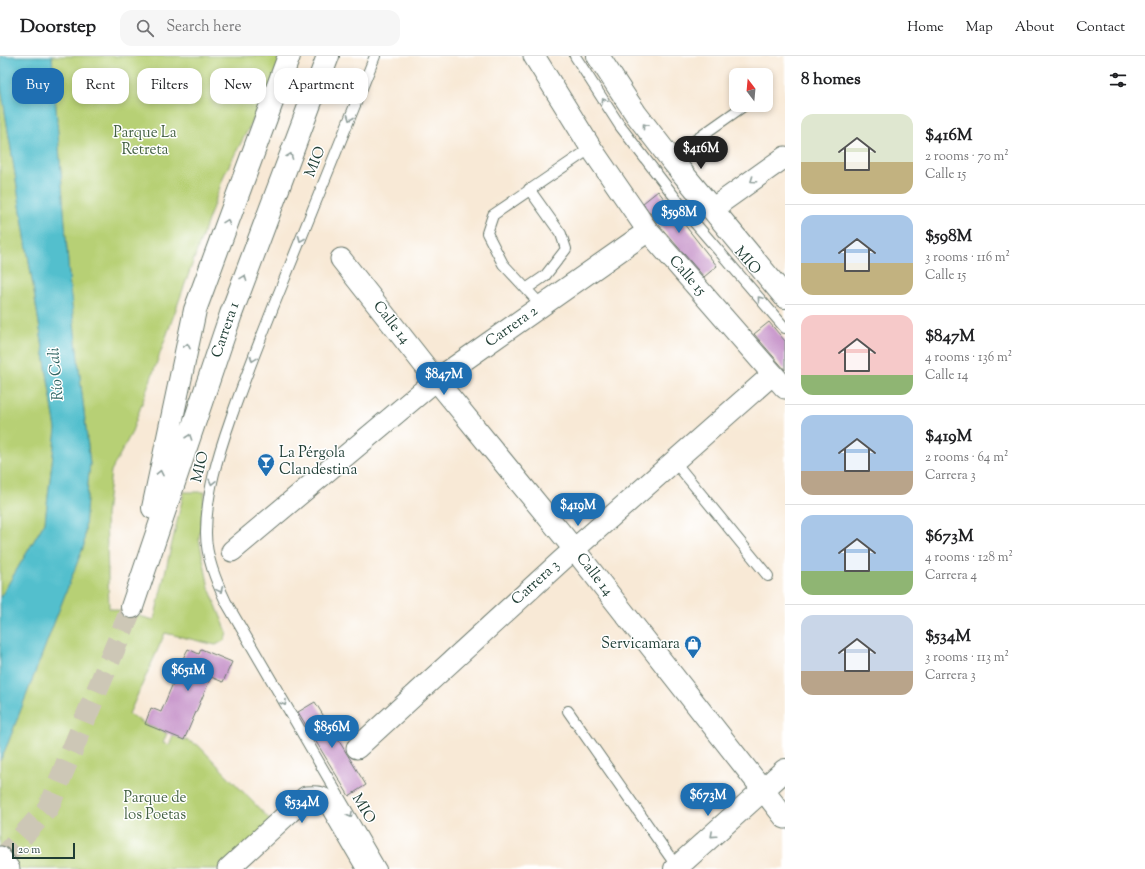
<!DOCTYPE html>
<meta charset="utf-8">
<style>
:root{--surface:#fff;--page:#f6f6f6;--text:#202124;--muted:#757577;--line:#e0e0e0;--accent:#1f6fb2}
body{margin:0;font-family:"Sorts Mill Goudy",serif;background:var(--page);color:var(--text);height:100vh;display:flex;flex-direction:column;font-size:15px;white-space:nowrap}
*{box-sizing:border-box;margin:0}
p{font-size:13px;color:var(--muted)}
.icon{flex:none;width:22px;height:22px;fill:none;stroke:currentColor;stroke-width:2;stroke-linecap:round;stroke-linejoin:round}
.map{position:relative;flex:1;overflow:hidden}
.panel{display:flex;flex-direction:column;background:var(--surface);width:360px}
.panel>*{flex:none}
.banner{position:absolute;left:12px;top:12px;width:380px;height:36px;display:flex;gap:8px}
.needle{width:26px;rotate:344deg}
.buttons{position:absolute;left:729px;top:12px;display:grid;gap:8px}
.buttons a{display:grid;place-items:center;width:44px;height:44px;border-radius:8px;background:var(--surface);box-shadow:0 2px 6px #0003;font-size:20px}
.scale{position:absolute;left:12px;bottom:10px;width:63px;box-sizing:border-box;padding-left:4px;border:2px solid #1f3d34;border-top:0;font-size:11px;line-height:14px;white-space:nowrap;color:#1f3d34;-webkit-text-stroke:3px #fff;paint-order:stroke}
.price{position:absolute;translate:-50% -34px;padding:0 9px;border-radius:14px;background:var(--accent);color:#fff;font-size:13px;line-height:26px;filter:drop-shadow(0 1px 2px #0008)}
.price::after{content:'';position:absolute;left:50%;top:24px;width:12px;height:9px;margin-left:-6px;background:inherit;clip-path:polygon(0 0,100% 0,50% 100%)}
.price.on{background:#222;color:#fff}
ul{padding:0;list-style:none}
li{display:flex;align-items:center;gap:12px;height:100px;padding:0 16px}
li+li{border-top:1px solid var(--line)}
li span{display:grid;place-items:center;flex:none;width:112px;height:80px;border-radius:12px;color:#555}
li>.icon{margin-inline-start:auto}
span .icon{width:48px;height:48px;fill:#fffc;stroke-width:1}
li b{font-size:17px}
h2{display:flex;justify-content:space-between;align-items:center;height:48px;padding:0 16px;font-size:17px}
.chip{padding:0 14px;border-radius:12px;background:var(--surface);box-shadow:0 2px 6px #0003;font-size:14px;line-height:36px}
.chip.on{background:var(--accent);color:#fff}
header{display:flex;align-items:center;gap:24px;box-sizing:border-box;height:56px;padding:0 20px;background:var(--surface);border-bottom:1px solid var(--line)}
header strong{font-size:19px}
nav{display:flex;gap:22px;margin-inline-start:auto;font-size:14px}
.search{width:280px;height:36px;background:var(--page);display:flex;align-items:center;gap:10px;box-sizing:border-box;padding:0 14px;border-radius:12px;color:var(--muted);font-size:15px}
main{display:flex;flex:1;min-height:0}
.map>svg:first-child{display:block}
</style>
<header>
<strong>Doorstep</strong>
<div class="search"><svg class="icon" aria-label="search" viewBox="0 0 24 24"><circle cx="10" cy="10" r="6"/><path d="M15 15l6 6"/></svg>Search here</div>
<nav><a>Home</a><a>Map</a><a>About</a><a>Contact</a></nav>
</header>
<main>
<div class="map">
<svg width="785" height="813" viewBox="0 0 785 813">
<rect width="100%" height="100%" fill="#fff"/>
<filter id="ink" filterUnits="userSpaceOnUse"><feTurbulence type="fractalNoise" baseFrequency=".025" numOctaves="2"/><feDisplacementMap in="SourceGraphic" scale="8" xChannelSelector="R" yChannelSelector="G"/><feConvolveMatrix kernelMatrix="1 2 1 2 8 2 1 2 1" color-interpolation-filters="sRGB"/></filter>
<filter id="wash" filterUnits="userSpaceOnUse"><feTurbulence type="fractalNoise" baseFrequency=".012" numOctaves="4" result="noise"/><feDisplacementMap in="SourceGraphic" scale="16" xChannelSelector="R" yChannelSelector="G"/><feGaussianBlur stdDeviation="0.9" result="paint"/><feColorMatrix in="noise" values="0 0 0 0 0 0 0 0 0 0 0 0 0 0 0 0 0 1.4 0 .05"/><feComposite in="paint" operator="in"/></filter>
<g filter="url(#wash)">
<rect width="100%" height="100%" fill="#f8e9d6"/>
<path fill="#b7d075" stroke="#6b8654" d="M52 0H287L225 117 131 378 111 415 106 459 109 552 154 564 184 436H205L199 483 209 532 227 576 225 584 216 589 165 577 129 658 145 668 167 677 163 687 169 689 173 679 198 689 276 770 228 813H0V705L8 687 84 489 88 426 90 408 70 233Z
M0 13 1 31 56 373 45 466 0 542Z"/>
<path fill="#53bfcd" stroke="#397e80" d="M0 0H52L70 233 90 408 88 426 84 489 8 687 0 705V542L45 466 56 373 1 31Z"/>
<g id="blocks">
<path fill="#c693c9" d="M658 135 717 210 704 221 658 168 643 147Z
M769 266 785 285V314L754 278Z
M188 593 199 598 201 593 232 606 223 626 211 621 184 684 145 668 151 652 161 656 181 608H180Z
M315 646 366 729 349 740 298 656Z"/>
</g>
</g>
<g filter="url(#ink)">
<use href="#blocks" fill-opacity="0" stroke="#6b796d" stroke-width="1"/>
<g fill="none" stroke-linecap="round" stroke-linejoin="round">
<path stroke="#cdc7b6" stroke-width="22" stroke-dasharray="22 11" stroke-linecap="butt" d="M0 805 48 752 132 551"/>
<g stroke="#6b796d" stroke-width="12">
<path id="lane" d="M375 0C341 83 308 166 274 249 259 287 244 324 231 362 218 399 206 438 206 477 206 501 216 525 226 546L381 813
M575 0 620 70 694 166 785 272
M766 34 767 33
M670 102 745 49
M526 233 545 220 566 193 561 178 529 133
M542 250 503 208 487 177 493 159 591 92
M674 405 768 520
M568 655 677 811"/>
</g>
<g stroke="#6b796d" stroke-width="23">
<path id="street" d="M534 0 591 92 648 175 785 332
M712 153 785 101
M341 203 436 324 574 493 785 762
M232 495 436 324 648 175
M357 692 561 505 773 318
M0 801 9 813
M228 813 306 741C317 740 324 740 331 750L368 813"/>
</g>
<g stroke="#6b796d" stroke-width="24">
<path id="secondary" d="M598 0 636 58 670 102 785 241
M675 813 785 714"/>
</g>
<g stroke="#6b796d" stroke-width="24">
<path id="primary" d="M153 452 195 254 289 0
M132 551 231 258 328 0"/>
</g>
<use href="#lane" stroke="#fff" stroke-width="10"/>
<use href="#street" stroke="#fff" stroke-width="21"/>
<use href="#secondary" stroke="#fff" stroke-width="22"/>
<use href="#primary" stroke="#fff" stroke-width="22"/>
</g>
<defs><path id="oneway-chevron" d="M-2-3.5L2.5 0L-2 3.5" fill="none" stroke-width="1.6" stroke-linecap="round" stroke-linejoin="round"/></defs>
<g stroke="#8f9e9a">
<use href="#oneway-chevron" transform="translate(604 45) rotate(-123)"/>
<use href="#oneway-chevron" transform="translate(350 62) rotate(112)"/>
<use href="#oneway-chevron" transform="translate(645 70) rotate(-128)"/>
<use href="#oneway-chevron" transform="translate(290 100) rotate(-69)"/>
<use href="#oneway-chevron" transform="translate(753 124) rotate(145)"/>
<use href="#oneway-chevron" transform="translate(227 166) rotate(-70)"/>
<use href="#oneway-chevron" transform="translate(301 183) rotate(112)"/>
<use href="#oneway-chevron" transform="translate(244 222) rotate(-69)"/>
<use href="#oneway-chevron" transform="translate(760 243) rotate(-131)"/>
<use href="#oneway-chevron" transform="translate(187 290) rotate(-78)"/>
<use href="#oneway-chevron" transform="translate(253 303) rotate(111)"/>
<use href="#oneway-chevron" transform="translate(189 381) rotate(-71)"/>
<use href="#oneway-chevron" transform="translate(160 417) rotate(-78)"/>
<use href="#oneway-chevron" transform="translate(212 426) rotate(103)"/>
<use href="#oneway-chevron" transform="translate(220 534) rotate(66)"/>
<use href="#oneway-chevron" transform="translate(284 647) rotate(60)"/>
<use href="#oneway-chevron" transform="translate(350 759) rotate(60)"/>
<use href="#oneway-chevron" transform="translate(713 779) rotate(138)"/>
</g>
</g>
<defs>
<g id="bar-pin" transform="scale(0.9)"><path d="M0 17L-7.5 6A9.5 9.5 0 1 1 7.5 6Z" fill="#1f6fb2" stroke="#fff"/><path d="M-6-5H6L.8 .8V4.5H3.5V6h-7V4.5H-.8V.8Z" fill="#fff"/></g>
<g id="shop-pin" transform="scale(0.9)"><path d="M0 17L-7.5 6A9.5 9.5 0 1 1 7.5 6Z" fill="#1f6fb2" stroke="#fff"/><path d="M-5-2.5h2.3a2.7 3.5 0 0 1 5.4 0H5L5.5 6h-11ZM-1.5-2.5h3a1.5 2.3 0 0 0-3 0Z" fill="#fff"/></g>
</defs>
<g fill-rule="evenodd">
<use href="#bar-pin" x="266" y="406"/>
<use href="#shop-pin" x="693" y="588"/>
</g>
<g text-anchor="middle" dominant-baseline="central" stroke-width="3" stroke-linejoin="round" paint-order="stroke">
<g font-size="15" fill="#456244" stroke="#fff">
<text x="145" y="77">Parque La<tspan x="145" dy="17">Retreta</tspan></text>
<text x="155" y="742">Parque de<tspan x="155" dy="17">los Poetas</tspan></text>
</g>
<g font-size="15" fill="#1f3d34" stroke="#fff">
<text transform="translate(316 106) rotate(-68)">MIO</text>
<text transform="translate(747 205) rotate(49)">MIO</text>
<text transform="translate(687 220) rotate(49)">Calle 15</text>
<text transform="translate(391 267) rotate(52)">Calle 14</text>
<text transform="translate(512 271) rotate(-35)">Carrera 2</text>
<text transform="translate(226 274) rotate(-71)">Carrera 1</text>
<text transform="translate(201 411) rotate(-76)">MIO</text>
<text transform="translate(594 519) rotate(52)">Calle 14</text>
<text transform="translate(536 527) rotate(-42)">Carrera 3</text>
<text transform="translate(363 753) rotate(60)">MIO</text>
</g>
<g font-size="15" fill="#1f3d34" stroke="#fff" text-anchor="start">
<text x="279" y="397">La Pérgola<tspan x="279" dy="17">Clandestina</tspan></text>
<text x="680" y="588" text-anchor="end">Servicamara</text>
</g>
<g font-size="16" font-style="italic" fill="#2f6462" stroke="#fff">
<text transform="translate(57 318) rotate(-95)">Río Cali</text>
</g>
</g>
</svg>
<div class="buttons">
<a><svg class="needle" viewBox="-14 -14 28 28"><path d="M0-13l5 13h-10z" fill="#e53935"/><path d="M0 13l5-13h-10z" fill="#757577"/></svg></a>
</div>
<div class="scale">20 m</div>
<b class="price on" style="left:701px;top:114px">$416M</b>
<b class="price" style="left:679px;top:178px">$598M</b>
<b class="price" style="left:444px;top:340px">$847M</b>
<b class="price" style="left:578px;top:471px">$419M</b>
<b class="price" style="left:188px;top:636px">$651M</b>
<b class="price" style="left:332px;top:693px">$856M</b>
<b class="price" style="left:708px;top:761px">$673M</b>
<b class="price" style="left:302px;top:768px">$534M</b>
<div class="banner">
<a class="chip on">Buy</a>
<a class="chip">Rent</a>
<a class="chip">Filters</a>
<a class="chip">New</a>
<a class="chip">Apartment</a>
</div>
</div>
<section class="panel">
<h2>8 homes<svg class="icon" aria-label="filters" viewBox="0 0 24 24"><path d="M4 7h16M4 17h16"/><circle cx="9" cy="7" r="2"/><circle cx="15" cy="17" r="2"/></svg></h2>
<ul>
<li><span style="background:linear-gradient(#dfe7d0 60%,#c2b280 0)"><svg class="icon" aria-label="home" viewBox="0 0 24 24"><path d="M3 11l9-7 9 7M6 9v11h12V9"/></svg></span><div><b>$416M</b><p>2 rooms · 70 m²</p><p>Calle 15</p></div></li>
<li><span style="background:linear-gradient(#a9c7e8 60%,#c2b280 0)"><svg class="icon" aria-label="home" viewBox="0 0 24 24"><path d="M3 11l9-7 9 7M6 9v11h12V9"/></svg></span><div><b>$598M</b><p>3 rooms · 116 m²</p><p>Calle 15</p></div></li>
<li><span style="background:linear-gradient(#f6c9c9 75%,#8fb573 0)"><svg class="icon" aria-label="home" viewBox="0 0 24 24"><path d="M3 11l9-7 9 7M6 9v11h12V9"/></svg></span><div><b>$847M</b><p>4 rooms · 136 m²</p><p>Calle 14</p></div></li>
<li><span style="background:linear-gradient(#a9c7e8 70%,#b9a48a 0)"><svg class="icon" aria-label="home" viewBox="0 0 24 24"><path d="M3 11l9-7 9 7M6 9v11h12V9"/></svg></span><div><b>$419M</b><p>2 rooms · 64 m²</p><p>Carrera 3</p></div></li>
<li><span style="background:linear-gradient(#a9c7e8 70%,#8fb573 0)"><svg class="icon" aria-label="home" viewBox="0 0 24 24"><path d="M3 11l9-7 9 7M6 9v11h12V9"/></svg></span><div><b>$673M</b><p>4 rooms · 128 m²</p><p>Carrera 4</p></div></li>
<li><span style="background:linear-gradient(#c9d6e8 70%,#b9a48a 0)"><svg class="icon" aria-label="home" viewBox="0 0 24 24"><path d="M3 11l9-7 9 7M6 9v11h12V9"/></svg></span><div><b>$534M</b><p>3 rooms · 113 m²</p><p>Carrera 3</p></div></li>
</ul>
</section>
</main>
